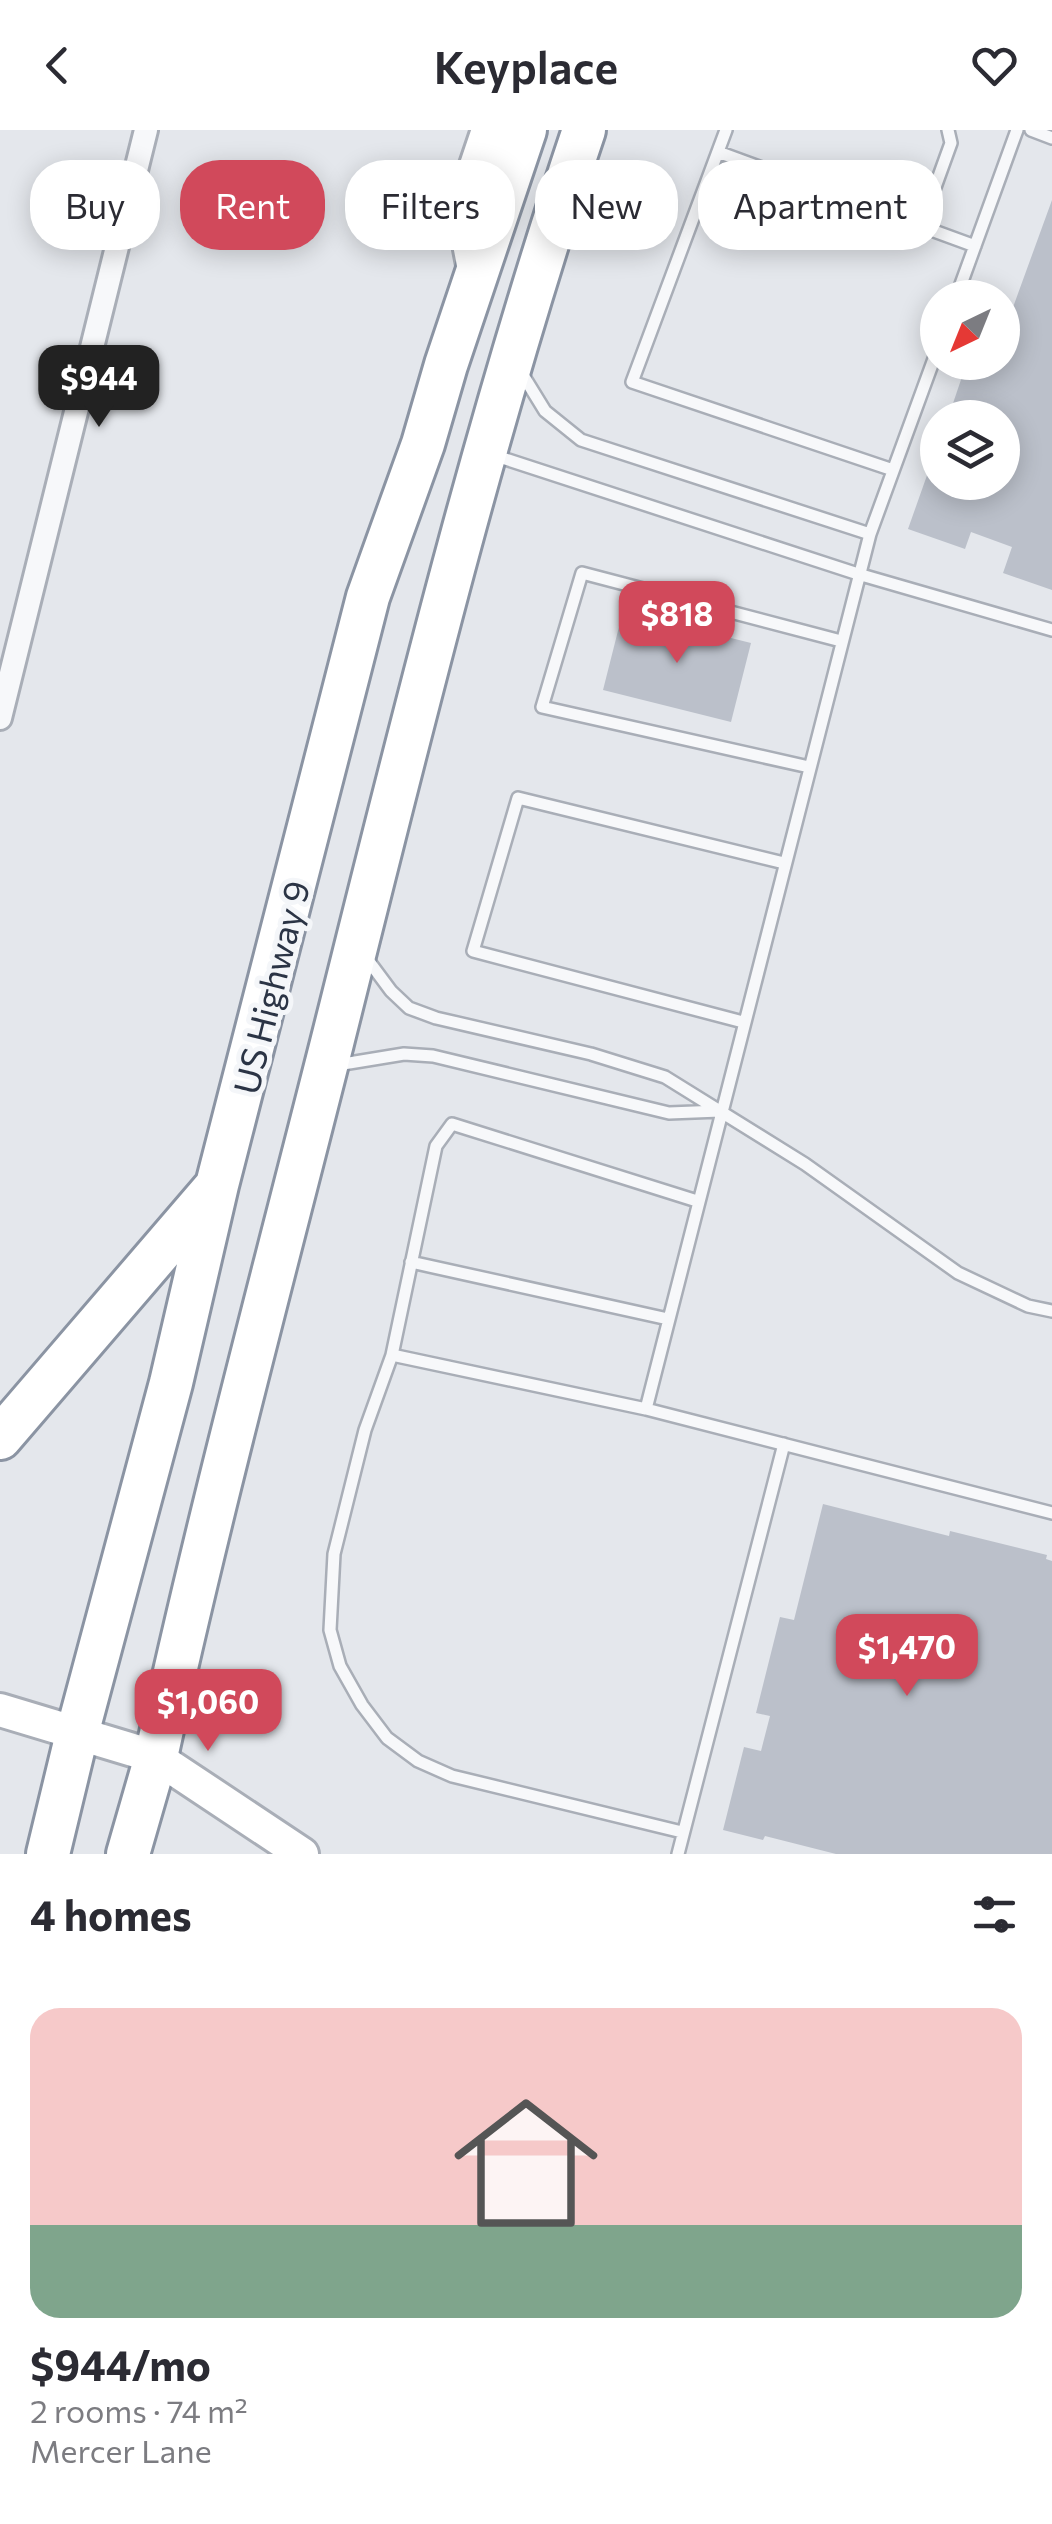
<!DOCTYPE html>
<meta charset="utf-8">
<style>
:root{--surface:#fff;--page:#f7f7f7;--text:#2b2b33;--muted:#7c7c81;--accent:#d1495b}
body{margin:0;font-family:Commissioner,sans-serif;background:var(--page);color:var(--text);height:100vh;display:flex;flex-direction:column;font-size:38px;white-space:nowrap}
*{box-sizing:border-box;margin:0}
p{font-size:32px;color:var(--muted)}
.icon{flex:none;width:55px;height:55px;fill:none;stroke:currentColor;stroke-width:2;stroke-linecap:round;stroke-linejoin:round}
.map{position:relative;height:1724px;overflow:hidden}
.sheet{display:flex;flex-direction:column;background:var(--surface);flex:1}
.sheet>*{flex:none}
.guide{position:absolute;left:30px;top:30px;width:992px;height:90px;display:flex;gap:20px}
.needle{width:65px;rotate:223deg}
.tools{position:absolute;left:920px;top:150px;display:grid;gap:20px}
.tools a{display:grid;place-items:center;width:100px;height:100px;border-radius:50%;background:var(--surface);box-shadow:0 5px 25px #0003;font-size:50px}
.price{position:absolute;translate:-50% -85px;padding:0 22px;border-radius:20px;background:var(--accent);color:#fff;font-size:32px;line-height:65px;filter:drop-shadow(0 2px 5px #0008)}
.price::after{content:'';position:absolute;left:50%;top:60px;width:30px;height:22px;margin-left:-15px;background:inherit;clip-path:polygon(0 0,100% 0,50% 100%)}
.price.current{background:#222;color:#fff}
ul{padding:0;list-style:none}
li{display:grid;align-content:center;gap:20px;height:530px;padding:0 30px}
li span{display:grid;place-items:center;height:310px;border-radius:30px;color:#555}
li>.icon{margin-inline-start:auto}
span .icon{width:180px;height:180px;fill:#fffc;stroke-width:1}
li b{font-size:42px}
h2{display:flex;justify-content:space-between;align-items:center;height:120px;padding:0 30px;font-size:42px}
.pill{padding:0 35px;border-radius:40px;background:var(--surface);box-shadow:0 5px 25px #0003;font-size:35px;line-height:90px}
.pill.current{background:var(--accent);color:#fff}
header{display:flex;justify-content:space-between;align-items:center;height:130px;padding:0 30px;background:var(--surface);font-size:45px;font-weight:600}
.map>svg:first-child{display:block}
</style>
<header><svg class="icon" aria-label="back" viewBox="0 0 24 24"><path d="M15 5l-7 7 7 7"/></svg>Keyplace<svg class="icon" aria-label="heart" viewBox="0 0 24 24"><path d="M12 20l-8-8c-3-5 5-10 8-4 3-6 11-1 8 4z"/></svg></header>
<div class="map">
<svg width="1052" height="1724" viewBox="0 0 1052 1724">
<rect width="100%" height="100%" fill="#e4e7ec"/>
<path fill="#bbc0ca" d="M1052 70V460L1003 443 1012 417 971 402 965 419 908 399 937 317 938 352H1002V288H948L967 232H1002V176L1012 180Z
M623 481 751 513 731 592 603 560Z
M823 1374 949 1406 950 1401 1047 1425 1046 1429 1052 1431V1724H836L765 1706 763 1710 723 1700 744 1617 761 1621 770 1586 756 1583 780 1487 794 1490Z"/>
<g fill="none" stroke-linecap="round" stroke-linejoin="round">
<g stroke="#a9aeb7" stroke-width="16">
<path id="lane" d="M726 0 632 252 893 340
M1031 0 1052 8
M718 22 975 116
M921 96 951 13 948 0
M956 168 1017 0
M521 242 545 281 581 310 870 404
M493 325 858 444 1052 500
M809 637 542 577 582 443 841 511
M365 826 391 861 409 878 436 888 591 924 665 947 805 1034 958 1143 1028 1176 1052 1181
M743 892 473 821 518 668 784 733
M337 935 404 924 433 926 669 983 720 981
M411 1132 668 1189
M392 1225 646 1279 1052 1383
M646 1279 870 404 938 218
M682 1702 452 1646 418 1631 387 1608 362 1575 340 1536 330 1500 334 1424 365 1300 392 1225 436 1016 452 994 697 1071
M678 1724 784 1314"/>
</g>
<g stroke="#a9aeb7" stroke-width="28">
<path id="street" d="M0 588 146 0"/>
</g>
<g stroke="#a9aeb7" stroke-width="38">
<path id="secondary" d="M475 145 462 77 488 0
M0 1580 156 1627 302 1724"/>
</g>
<g stroke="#8b94a3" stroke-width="48">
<path id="highway" d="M0 1308 214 1059
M48 1724 77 1604 171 1253 217 1055 368 467 423 314 446 235 525 0
M128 1724 156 1627C208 1388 272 1150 332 913 409 606 483 300 584 0"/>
</g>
<use href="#lane" stroke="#f7f8fa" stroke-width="11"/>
<use href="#street" stroke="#f7f8fa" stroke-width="22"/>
<use href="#secondary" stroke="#fff" stroke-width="32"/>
<use href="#highway" stroke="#fff" stroke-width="42"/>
</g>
<g text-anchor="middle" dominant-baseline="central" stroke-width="10" stroke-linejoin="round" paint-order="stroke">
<g font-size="35" fill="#2b3445" stroke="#f4f6f9">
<text transform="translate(270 857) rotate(-76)">US Highway 9</text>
</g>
</g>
</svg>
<div class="tools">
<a><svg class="needle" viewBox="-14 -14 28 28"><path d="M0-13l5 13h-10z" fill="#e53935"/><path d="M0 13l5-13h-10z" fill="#7c7c81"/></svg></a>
<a><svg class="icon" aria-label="layers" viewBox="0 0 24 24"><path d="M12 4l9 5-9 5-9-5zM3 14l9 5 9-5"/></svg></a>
</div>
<b class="price current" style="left:99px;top:300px">$944</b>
<b class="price" style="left:677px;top:536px">$818</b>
<b class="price" style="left:907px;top:1569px">$1,470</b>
<b class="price" style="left:208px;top:1624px">$1,060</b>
<div class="guide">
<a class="pill">Buy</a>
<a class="pill current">Rent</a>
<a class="pill">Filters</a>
<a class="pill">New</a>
<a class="pill">Apartment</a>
</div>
</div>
<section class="sheet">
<h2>4 homes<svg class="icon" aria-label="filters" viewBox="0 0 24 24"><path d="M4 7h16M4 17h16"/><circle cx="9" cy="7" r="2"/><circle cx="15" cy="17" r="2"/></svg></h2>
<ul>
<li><span style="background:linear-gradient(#f6c9c9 70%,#7fa58c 0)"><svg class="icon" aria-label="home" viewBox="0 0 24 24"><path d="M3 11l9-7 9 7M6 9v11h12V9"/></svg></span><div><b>$944/mo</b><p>2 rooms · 74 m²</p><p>Mercer Lane</p></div></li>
</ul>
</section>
